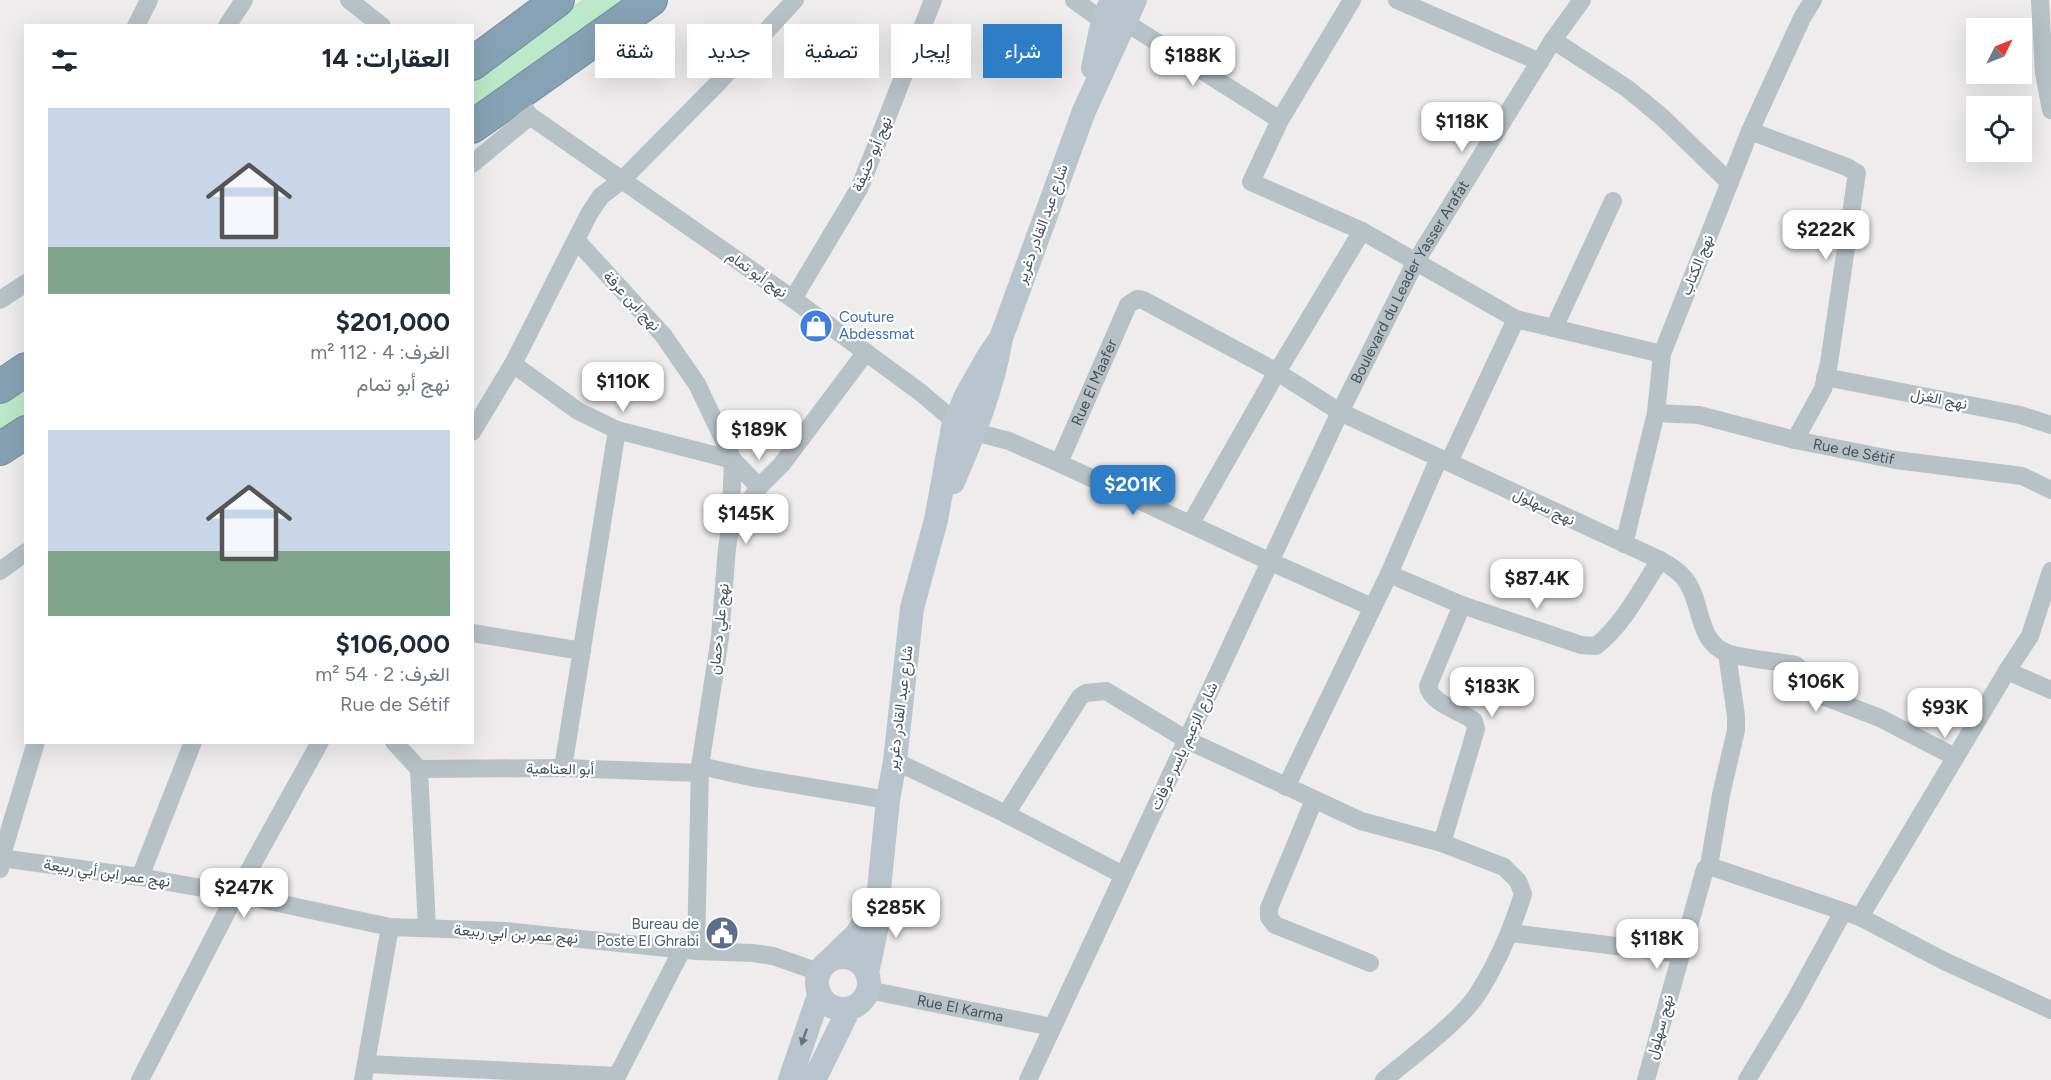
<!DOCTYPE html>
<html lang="ar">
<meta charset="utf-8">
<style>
:root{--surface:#fff;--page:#f6f6f7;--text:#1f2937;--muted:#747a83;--accent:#2d7ec6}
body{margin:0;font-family:Figtree,Vazirmatn,sans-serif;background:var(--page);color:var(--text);direction:rtl;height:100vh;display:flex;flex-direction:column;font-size:22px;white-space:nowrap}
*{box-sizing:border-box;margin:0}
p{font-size:20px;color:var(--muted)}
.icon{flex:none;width:33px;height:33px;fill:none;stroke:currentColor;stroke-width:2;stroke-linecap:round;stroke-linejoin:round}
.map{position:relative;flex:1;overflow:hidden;direction:ltr}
.details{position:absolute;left:24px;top:24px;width:450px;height:720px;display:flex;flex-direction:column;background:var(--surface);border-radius:0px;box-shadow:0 6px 24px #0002;direction:rtl}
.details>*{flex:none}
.guide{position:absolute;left:492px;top:24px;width:570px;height:54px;direction:rtl;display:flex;gap:12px}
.needle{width:39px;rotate:47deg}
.buttons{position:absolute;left:1966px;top:18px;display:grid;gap:12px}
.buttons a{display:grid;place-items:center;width:66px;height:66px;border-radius:0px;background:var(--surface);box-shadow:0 6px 24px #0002;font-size:30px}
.price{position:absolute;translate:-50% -51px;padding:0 14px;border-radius:12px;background:#fff;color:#222;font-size:20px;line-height:39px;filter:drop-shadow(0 2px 3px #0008)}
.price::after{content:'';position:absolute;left:50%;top:36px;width:18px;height:14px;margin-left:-9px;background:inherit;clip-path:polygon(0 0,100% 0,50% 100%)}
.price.current{background:var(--accent);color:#fff}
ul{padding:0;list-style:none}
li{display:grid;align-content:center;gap:12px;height:318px;padding:0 24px}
li span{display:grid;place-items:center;height:186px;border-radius:0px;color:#555}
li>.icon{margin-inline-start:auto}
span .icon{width:108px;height:108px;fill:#fffc;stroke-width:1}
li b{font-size:26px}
h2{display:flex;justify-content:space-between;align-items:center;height:72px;padding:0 24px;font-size:26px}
.chip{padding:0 21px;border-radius:0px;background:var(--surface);box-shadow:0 6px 24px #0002;font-size:21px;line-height:54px}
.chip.current{background:var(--accent);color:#fff}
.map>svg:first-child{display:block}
</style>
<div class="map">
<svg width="2051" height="1080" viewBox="0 0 2051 1080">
<rect width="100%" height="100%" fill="#eeecec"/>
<path fill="#bee8ca" d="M582 0H629L473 111V80Z
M25 386V415L0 432V404Z"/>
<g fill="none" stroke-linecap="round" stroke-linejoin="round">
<g stroke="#748da1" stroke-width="34">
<path id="highway" d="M472 64 558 0
M472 127 651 0
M0 387 26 369
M0 449 26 432"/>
</g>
<g stroke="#b8c1c6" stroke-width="18">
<path d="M349 0 382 26"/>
<path d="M1074 0C1090 11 1104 26 1125 22L1280 120"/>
<path d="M1352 0 1280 120 1251 182 1362 231"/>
<path d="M1397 0 1540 62"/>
<path d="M2040 0 2044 73 2051 110"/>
<path d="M136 26 149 0"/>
<path d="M227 26 244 0"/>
<path d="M1553 40 1628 89 1663 118 1730 183"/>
<path d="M516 97 530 116 793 299 920 392 959 425 975 432 1009 441 1059 463 1271 562 1372 607"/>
<path d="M1750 131 1847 167 1857 173 1829 363 1823 389 1795 440"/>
<path d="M472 164 530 116"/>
<path d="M577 241 663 335 697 384 733 460 759 487"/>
<path d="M793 299 860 187 933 0"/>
<path d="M0 300 26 283"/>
<path d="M1554 328 1613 201"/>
<path d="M513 364 578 411 617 430 733 460"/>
<path d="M1825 377 2020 415 2051 425"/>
<path id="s1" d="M1656 413 1699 415 1795 440 1896 460 2022 476 2051 490"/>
<path d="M472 432 513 364 589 214 601 196 622 180 718 83 795 0"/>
<path d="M1449 462 1516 319"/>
<path id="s2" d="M1059 463 1128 305 1137 299 1143 300 1277 372 1340 412 1660 560C1669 565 1678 570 1685 579 1703 602 1696 641 1727 653 1745 659 1777 661 1796 665L1800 669V683L1802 688 1880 718 1955 757"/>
<path d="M1191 523 1277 372 1362 231 1516 319 1662 354"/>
<path d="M730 530 733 460"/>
<path d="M1624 544 1656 413 1662 354 1750 131 1802 18 1813 0"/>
<path d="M0 571 26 552"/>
<path d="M1389 574 1462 605 1581 645 1596 646C1624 624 1641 589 1660 560"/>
<path d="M472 633 582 651"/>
<path d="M2007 671 2051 690"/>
<path d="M394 742 419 769 427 928"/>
<path d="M895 761 1006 814 1123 875"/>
<path d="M700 766 750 777 888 800"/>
<path d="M563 768 617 430"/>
<path d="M419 769 563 768 700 773"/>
<path d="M1286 787 1389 574 1439 458"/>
<path d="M1314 800 1269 908V917L1275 925 1370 963"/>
<path d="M1006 814 1080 697 1086 693 1106 691 1187 740 1361 821 1442 843 1504 867 1518 881 1523 894C1512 929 1497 964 1477 995 1458 1023 1411 1057 1384 1080"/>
<path d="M1442 843 1476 729 1474 721C1461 711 1431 704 1428 686L1462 605"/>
<path d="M0 858 140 877 236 894 390 927 504 931 696 951 753 953 773 956 819 972"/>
<path d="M1709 866 1721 795 1736 730V716L1727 653"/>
<path d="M0 869 1 858 36 742"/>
<path d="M140 877 193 742"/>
<path d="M1860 917 2007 671 2030 636 2051 571"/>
<path d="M1511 933 1681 954"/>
<path d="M696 951 700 766 720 637 727 548 730 530 759 487 782 464 866 352"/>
<path id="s3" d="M868 990 1052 1027"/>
<path d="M366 1064 617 1076"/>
<path d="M140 1080 236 894 320 742"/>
<path d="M363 1080 390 927"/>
<path d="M615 1080 682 950"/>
<path id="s4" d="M1028 1080 1340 412 1415 263 1553 40 1582 0"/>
<path d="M1646 1080 1705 869 1709 866 1860 917 1944 961 2051 1010"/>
<path d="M1747 1080 1794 1002 1843 912"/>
</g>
<path stroke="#b9c4cc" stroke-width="24" d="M1093 68 1103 20 1112 0
M953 482C973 435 993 389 1001 338L1084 111 1135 0
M817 983a26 26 0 1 1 52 0a26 26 0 1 1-52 0Z
M830 960 857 934 877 901
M867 973 878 921V899L888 800 895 761 912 608 936 520 953 427 966 396 988 357 1001 338
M790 1080 819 995
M814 1080 849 1009"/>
<use href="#highway" stroke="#88a2b5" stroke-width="32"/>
</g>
<defs><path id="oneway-solid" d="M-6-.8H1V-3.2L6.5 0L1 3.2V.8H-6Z" transform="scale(1.5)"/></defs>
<use fill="#687379" href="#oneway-solid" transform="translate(804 1037) rotate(109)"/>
<defs>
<g id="shop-disc" transform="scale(1.725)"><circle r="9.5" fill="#3f7fe0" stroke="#fff"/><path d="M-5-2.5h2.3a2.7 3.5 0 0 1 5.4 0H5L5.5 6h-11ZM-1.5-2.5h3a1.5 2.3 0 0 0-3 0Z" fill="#fff"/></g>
<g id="civic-disc" transform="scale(1.725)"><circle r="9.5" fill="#5c6f8a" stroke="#fff"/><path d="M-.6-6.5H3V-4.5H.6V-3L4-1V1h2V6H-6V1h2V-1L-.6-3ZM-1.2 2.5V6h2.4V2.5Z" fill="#fff"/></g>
</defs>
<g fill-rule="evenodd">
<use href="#shop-disc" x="816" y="326"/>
<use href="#civic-disc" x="722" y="933"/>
</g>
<g text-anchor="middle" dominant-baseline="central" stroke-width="4.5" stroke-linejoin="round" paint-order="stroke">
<g font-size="15" fill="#465056" stroke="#fff">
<text transform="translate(872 154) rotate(-67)">نهج أبو حنيفة</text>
<text transform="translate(1042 224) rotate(-70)">شارع عبد القادر دغرير</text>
<text transform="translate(1697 265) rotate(-68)">نهج الكتاب</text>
<text transform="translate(757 274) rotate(35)">نهج أبو تمام</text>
<text stroke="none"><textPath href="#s4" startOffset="885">Boulevard du Leader Yasser Arafat</textPath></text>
<text transform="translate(632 301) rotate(47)">نهج ابن عرفة</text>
<text stroke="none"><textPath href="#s2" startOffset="88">Rue El Maafer</textPath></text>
<text transform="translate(1939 399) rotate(11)">نهج الغزل</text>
<text stroke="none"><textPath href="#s1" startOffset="202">Rue de Sétif</textPath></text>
<text transform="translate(1544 507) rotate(25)">نهج سهلول</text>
<text transform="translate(719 629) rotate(-84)">نهج علي دحمان</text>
<text transform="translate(900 708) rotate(-83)">شارع عبد القادر دغرير</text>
<text transform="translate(1184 746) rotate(-65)">شارع الزعيم ياسر عرفات</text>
<text transform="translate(560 769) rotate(1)">أبو العتاهية</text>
<text transform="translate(107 873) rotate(8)">نهج عمر ابن أبي ربيعة</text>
<text transform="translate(516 934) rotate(4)">نهج عمر بن ابي ربيعة</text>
<text stroke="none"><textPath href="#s3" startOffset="94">Rue El Karma</textPath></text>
<text transform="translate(1660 1027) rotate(-75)">نهج سهلول</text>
</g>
<g font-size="15" fill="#366cbe" stroke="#fff" text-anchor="start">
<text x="839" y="317">Couture<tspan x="839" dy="17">Abdessmat</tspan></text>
</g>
<g font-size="15" fill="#4e5e75" stroke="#fff" text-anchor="end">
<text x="699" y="924">Bureau de<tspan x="699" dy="17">Poste El Ghrabi</tspan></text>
</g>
</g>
</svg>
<div class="buttons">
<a><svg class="needle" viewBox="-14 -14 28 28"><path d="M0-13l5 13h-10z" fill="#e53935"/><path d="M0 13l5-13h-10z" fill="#747a83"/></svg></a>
<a><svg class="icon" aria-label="locate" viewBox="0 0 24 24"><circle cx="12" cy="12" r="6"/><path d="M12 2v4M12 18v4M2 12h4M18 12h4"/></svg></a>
</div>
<b class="price" style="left:1193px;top:87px">$188K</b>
<b class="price" style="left:1462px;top:153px">$118K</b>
<b class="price" style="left:1826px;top:261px">$222K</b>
<b class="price" style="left:623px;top:413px">$110K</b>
<b class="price" style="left:759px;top:461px">$189K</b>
<b class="price current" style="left:1133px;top:516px">$201K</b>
<b class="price" style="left:746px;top:545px">$145K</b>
<b class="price" style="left:1537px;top:610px">$87.4K</b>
<b class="price" style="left:1816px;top:713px">$106K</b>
<b class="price" style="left:1492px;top:718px">$183K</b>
<b class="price" style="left:1945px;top:739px">$93K</b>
<b class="price" style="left:244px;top:919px">$247K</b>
<b class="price" style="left:896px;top:939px">$285K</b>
<b class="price" style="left:1657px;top:970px">$118K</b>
<div class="guide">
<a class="chip current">شراء</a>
<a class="chip">إيجار</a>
<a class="chip">تصفية</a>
<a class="chip">جديد</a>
<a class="chip">شقة</a>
</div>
<section class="details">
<h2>العقارات: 14<svg class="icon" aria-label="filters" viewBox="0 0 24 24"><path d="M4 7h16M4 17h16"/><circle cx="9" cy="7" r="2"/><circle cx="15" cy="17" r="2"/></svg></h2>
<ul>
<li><span style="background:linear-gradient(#c9d6e8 75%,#7fa58c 0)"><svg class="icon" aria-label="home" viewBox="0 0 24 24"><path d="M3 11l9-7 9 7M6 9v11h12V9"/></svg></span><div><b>$201,000</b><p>الغرف: 4 · 112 m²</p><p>نهج أبو تمام</p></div></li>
<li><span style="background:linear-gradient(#c9d6e8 65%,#7fa58c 0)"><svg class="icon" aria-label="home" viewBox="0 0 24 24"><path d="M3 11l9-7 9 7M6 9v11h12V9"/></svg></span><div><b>$106,000</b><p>الغرف: 2 · 54 m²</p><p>Rue de Sétif</p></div></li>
</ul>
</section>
</div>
